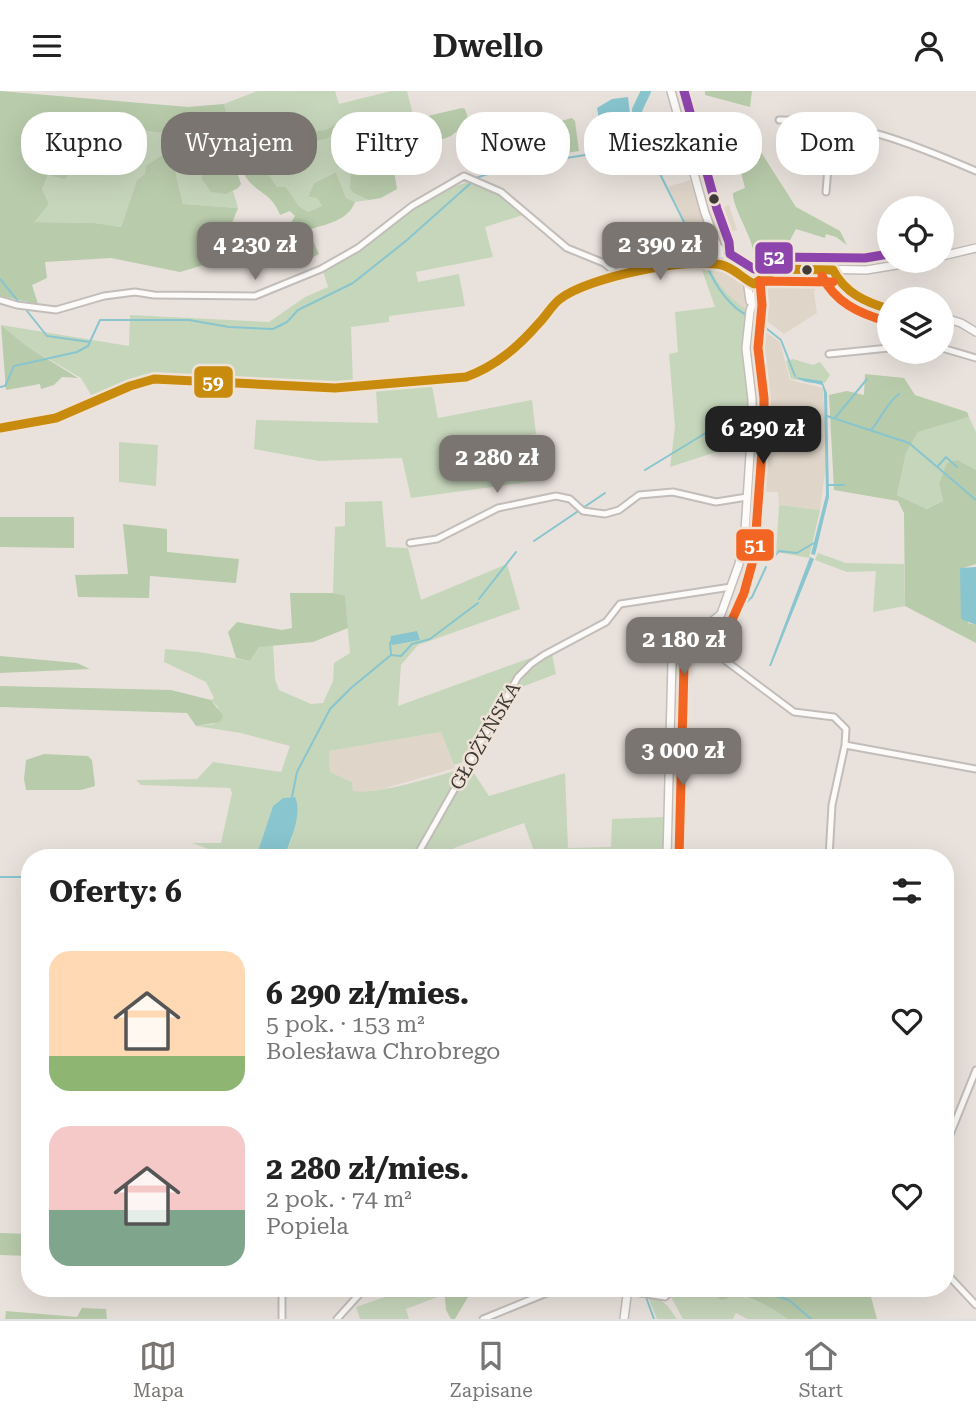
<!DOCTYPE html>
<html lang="pl">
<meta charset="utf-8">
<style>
:root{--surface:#fff;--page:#f2f2f2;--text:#222;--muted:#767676;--line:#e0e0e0;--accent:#7a7570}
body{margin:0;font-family:"Roboto Serif",serif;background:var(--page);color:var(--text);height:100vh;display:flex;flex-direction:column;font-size:26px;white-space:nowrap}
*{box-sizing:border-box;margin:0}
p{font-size:23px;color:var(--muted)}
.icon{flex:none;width:38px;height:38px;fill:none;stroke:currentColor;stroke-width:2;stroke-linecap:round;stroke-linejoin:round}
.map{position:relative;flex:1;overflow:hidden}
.panel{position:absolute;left:21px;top:758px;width:933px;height:448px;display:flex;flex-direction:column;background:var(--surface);border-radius:28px;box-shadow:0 7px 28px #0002}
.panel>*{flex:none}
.top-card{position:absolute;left:21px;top:21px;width:934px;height:63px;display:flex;gap:14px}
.tools{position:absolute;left:877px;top:105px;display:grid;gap:14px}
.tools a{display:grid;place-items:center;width:77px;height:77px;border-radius:50%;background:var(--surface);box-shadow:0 7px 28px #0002;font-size:35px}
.price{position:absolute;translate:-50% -60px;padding:0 16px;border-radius:14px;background:var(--accent);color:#fff;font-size:23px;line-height:46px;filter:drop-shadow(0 2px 4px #0008)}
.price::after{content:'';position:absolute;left:50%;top:42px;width:21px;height:16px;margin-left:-10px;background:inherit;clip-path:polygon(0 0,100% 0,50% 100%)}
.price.active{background:#222;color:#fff}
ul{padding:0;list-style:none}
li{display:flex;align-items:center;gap:21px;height:175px;padding:0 28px}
li span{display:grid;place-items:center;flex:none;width:196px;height:140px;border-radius:21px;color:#555}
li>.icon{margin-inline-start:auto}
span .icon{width:84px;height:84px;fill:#fffc;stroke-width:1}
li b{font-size:30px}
h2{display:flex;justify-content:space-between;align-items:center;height:84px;padding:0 28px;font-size:30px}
.chip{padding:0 24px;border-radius:28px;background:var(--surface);box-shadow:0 7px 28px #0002;font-size:24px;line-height:63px}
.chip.active{background:var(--accent);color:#fff}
header{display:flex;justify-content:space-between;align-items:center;height:91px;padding:0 28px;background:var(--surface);font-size:32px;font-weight:600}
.tab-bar{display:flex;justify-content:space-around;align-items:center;height:98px;border-top:2px solid var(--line);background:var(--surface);font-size:19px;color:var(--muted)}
.tab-bar a{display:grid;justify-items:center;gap:4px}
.tab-bar .active{color:var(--accent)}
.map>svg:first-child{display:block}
</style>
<header><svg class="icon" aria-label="menu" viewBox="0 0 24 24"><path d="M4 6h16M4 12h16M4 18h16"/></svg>Dwello<svg class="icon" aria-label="person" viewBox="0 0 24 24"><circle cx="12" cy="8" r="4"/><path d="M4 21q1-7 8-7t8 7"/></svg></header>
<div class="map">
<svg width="976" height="1228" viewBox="0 0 976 1228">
<rect width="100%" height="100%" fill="#e9e2dc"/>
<path fill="#e0d5c9" d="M690 89 715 166 714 169 703 168 668 96Z
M729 114 737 139 717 146 708 122Z
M710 177 730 180 740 187 746 197 747 219 733 209 717 193Z
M783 180 818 186 814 202 817 222 784 243 763 227 752 225 764 193 769 185Z
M754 233 780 251 790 289 823 297 827 367 820 419 779 414 778 401 751 400 756 326 750 253Z
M441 641 455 677 379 699 358 702 353 700 352 691 330 681 329 660Z"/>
<path fill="#c6d6bb" d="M257 0H335L339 13 391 0H407L414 28 359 42 357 76 360 104 369 109 355 111 346 107 336 81 314 92 308 106 317 107 322 115 308 121 299 115 286 96H277L262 74 275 61 288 59 286 35H283L253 42V54L250 59 228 49 207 70 227 103 233 100 238 117 183 113 176 84 179 67 137 89 121 136 95 132 33 131 49 113 42 98 48 84 70 54 45 50 51 28 179 44 232 42 224 13Z
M470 88 508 108 507 110 523 124 485 136 493 166 416 181 418 191 459 183 465 215 389 225V231L351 236 353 293 189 285H149L93 307 81 287 28 256 1 234 129 255 130 224 269 231 305 206 328 196 323 180 343 163 366 149 392 127 425 105 468 91Z
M710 177C719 196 730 207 747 219L744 252 749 327 744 352 670 376 675 336 669 263 678 261 675 221 715 216 702 179Z
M793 268 813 274 820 271 830 284 825 292 791 288 786 270Z
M432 295 438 327 532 309 536 343 495 350 500 374 539 366 543 389 411 407 402 367 319 370 254 358 256 329 378 332 376 299Z
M969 326 976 341V379L958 369 939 393 943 410 925 418 897 404 906 362 918 341Z
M119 351 158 354 156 395 119 391Z
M382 410 386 456 408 457 421 509 507 473 520 518 418 554 401 574 398 615 533 566 514 588 469 669 454 674 441 641 329 660 330 681 352 691 353 700C372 705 439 685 460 678L464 679 413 766H284L292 747 294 706 283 707 273 715 256 766H231L192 752H221L232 702 230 697 141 694 136 689 197 688 213 671 281 681 290 655 241 642 196 635 214 633 218 616 211 609 214 607 206 591 164 571 165 558 199 561 250 570 259 556 273 553 275 588 279 599 311 613 323 612 333 590 334 572 350 562 345 506 333 502 335 436 345 435V411Z
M779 414 820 419 809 467 776 461Z
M818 462 846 472 904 473 905 515 873 521 876 480 847 481 815 469Z
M552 563 556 583 516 598 526 583Z
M470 676 489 705 565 682 568 757 611 756 612 728 664 726 663 766H519L534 760 524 732 454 757 456 766H420Z
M411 1197H441L443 1204 406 1218 409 1228H360L356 1216Z
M679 1197H706L705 1200C733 1204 766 1207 787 1228H747L736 1222 733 1228H683L670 1204Z
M648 1206C664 1208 668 1215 677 1228H657Z"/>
<path fill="#b8cbaa" d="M0 0 188 16 224 13 232 43 179 44 51 28 45 50 70 54 80 65 65 88 48 84 42 98 49 113 34 131 95 132 121 136 137 89 145 83 146 75 164 63 179 66 176 84 183 113 238 117 224 152 215 164 207 173 180 181 111 167 45 171 47 187 32 194 38 213 0 205Z
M705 0H752L750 16 705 4Z
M462 17 465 18 469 30 451 45 392 67 397 98 381 107 369 109 354 102 350 98 351 80 357 76 359 41Z
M572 27 575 30 579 60 548 65 544 61 528 55 530 50 546 46 557 31Z
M291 30 297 44 294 58 275 61 262 74 277 96H286L299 115 308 121 322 115 317 107 308 106 314 92 336 81 346 107 355 111C348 130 326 133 308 139L319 163 306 170 293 166 282 146 295 125 290 120 280 124C271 99 253 103 242 79L237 81 241 93 238 97 227 103 211 101 202 88 201 81 228 49 232 48 250 58C254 54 255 47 252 42L249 44 250 40 273 31 286 35Z
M336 33H348L350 35 339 37 328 47 305 53V47L308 41 326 39Z
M752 47 796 116 840 140 847 154 836 146 826 143 825 147 796 138 788 153 762 160 753 159C750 142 732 115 733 102L745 97 741 81 727 64Z
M1 234 28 256 78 287 62 286 54 294 41 298 40 293 6 299Z
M865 283 904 287 915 304 967 321 969 326 918 341 906 362 897 404 926 418 943 410 939 393 947 372 958 369 976 379V473L960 478 968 532 976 534V552L905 515 904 422 898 410 834 399 829 304 847 300 864 304Z
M0 426H74V457L0 456Z
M123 433 167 438V461L239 468 236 492 150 485 149 507 78 506 75 484 128 483Z
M290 502H333L345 505 348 537 313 551 259 556 250 570 236 567 228 541 237 531 282 539 292 537Z
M0 565 77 572 90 578 0 582Z
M0 595 171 599 211 609 223 625 220 631 196 635 187 622 0 616Z
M44 663 88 665 92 669 95 695 81 699H26L24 688 26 669Z
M0 1142 30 1143V1165L0 1164Z
M444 1197H485L468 1206 455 1228H451L446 1219Z
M706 1197H803L821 1200 823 1197H871L870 1202 877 1228H787C778 1219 746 1202 733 1205 729 1206 726 1208 722 1209L704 1200Z
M82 1217 106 1218 107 1228H5L6 1220 77 1226Z"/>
<path fill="#88c5cf" d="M628 6 630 23 599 28 597 17 612 8Z
M795 286 822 290 827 302 829 406 815 464 811 463 826 404 824 301 822 294C813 291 803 292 795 286Z
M810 466 814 468 771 575H769Z
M976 476V534L961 528 960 477Z
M417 540 420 549 393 554 390 552 391 545Z
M295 706C303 723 290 750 284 766H256L273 715 283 707Z"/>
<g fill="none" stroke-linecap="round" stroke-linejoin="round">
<path stroke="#88c5cf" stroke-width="2" d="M476 87 505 77 622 58 643 49 703 169
M706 173C715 194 727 214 748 225
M0 188 18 210
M27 220 47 245 90 251
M753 227 781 249 795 285
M0 296 5 295 14 275 77 261 88 255 100 229H189L229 236 273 238 287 231 298 219 353 192 407 149 472 91
M827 325 909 352 976 409
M835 327 867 288
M871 339C881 328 887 311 899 303
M938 375 946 366 957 376
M645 379 742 320
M828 394H844
M534 450 605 402
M771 470 779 460 797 462 814 452
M479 508 516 461
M703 546 721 534 752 506 766 476
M390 552 391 563
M292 706 297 681 330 618 351 597 391 564 401 565 412 553 430 548 478 512
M673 766 680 568 698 550
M0 786H30
M772 1204 789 1209 811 1228
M646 1206 654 1228"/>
<path stroke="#88c5cf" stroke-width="10" d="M643 49 637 19 646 0"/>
<g stroke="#c2bdb9" stroke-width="9">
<path id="street" d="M779 29C851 28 911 52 976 80
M826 101 831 39 834 32
M0 209 17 214 56 219 104 205 135 201 154 204 255 205 321 178 358 157 412 115 464 85 501 101 567 157 604 172 621 186
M942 257 976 267
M829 263 889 257
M410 452 437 448 498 417 556 405 570 408 583 420 605 423 619 419 639 404 673 401 716 411 747 406
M697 543 706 555 794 621 834 626 846 638 845 654 832 714 829 766
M845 654 976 678
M416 766 518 586 531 573 544 564 606 531 620 513 731 496
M945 1056 976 979
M945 1181 976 1214
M628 1200 665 1206 675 1197
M282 1228V1206L285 1197
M337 1228 365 1197
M483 1228 559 1197"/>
</g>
<g stroke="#c2bdb9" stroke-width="10">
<path id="secondary" d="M671 0 705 122 717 154 719 173
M718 156 736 176
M942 165 976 157
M729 176 747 188 750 210
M833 179C842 202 866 212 889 218
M942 226 961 232 976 241
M0 337C22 335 43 332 64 324 95 313 121 295 154 288L335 297 466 286C507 275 532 239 560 208 591 186 674 169 713 172 731 174 749 181 766 177L866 179 921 170
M667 766 672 571 675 563 683 554 721 523 739 473 745 440 752 333V308L746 257 750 220 762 186 775 178
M624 1228 628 1197"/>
</g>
<use href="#street" stroke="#fcfbfa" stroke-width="5"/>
<use href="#secondary" stroke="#fcfbfa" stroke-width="7"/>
<g stroke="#eee2d7" stroke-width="14">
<path id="bus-1" d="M833 179C845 202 865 211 889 218
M0 337 56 327 130 295 154 288 335 297 466 286C496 275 518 256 539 232 546 225 552 214 560 208 588 186 687 166 722 174 734 177 743 188 754 193L776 178 833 179"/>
</g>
<g stroke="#eee2d7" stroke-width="14">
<path id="bus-2" d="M822 185C835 211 858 222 886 230
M679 766 684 574 690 564 718 544 732 529 744 502 752 473 755 454 764 333V307L758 257 762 214 760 190 833 191"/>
</g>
<g stroke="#eee2d7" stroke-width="14">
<path id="bus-3" d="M684 0 717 118 729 151 730 163 754 178 775 166 865 167 889 163"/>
</g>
<use href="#bus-1" stroke="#c98b0e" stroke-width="9"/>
<use href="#bus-2" stroke="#f26522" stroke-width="9"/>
<use href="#bus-3" stroke="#8e44ad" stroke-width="9"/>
</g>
<g fill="#3f3a36" stroke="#eee2d7" stroke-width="2.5">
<circle cx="714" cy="108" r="6"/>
<circle cx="807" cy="179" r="6"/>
</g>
<g text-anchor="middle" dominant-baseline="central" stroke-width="5" stroke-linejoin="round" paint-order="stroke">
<g font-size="19" fill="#3f3a36" stroke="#eee2d7">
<text transform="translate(485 645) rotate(-60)">GŁOŻYŃSKA</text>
</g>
</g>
<g stroke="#eee2d7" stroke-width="2.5">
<rect x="754" y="150" width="40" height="34" rx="7" fill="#8e44ad"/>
<rect x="193" y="274" width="41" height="34" rx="7" fill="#c98b0e"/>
<rect x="735" y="437" width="40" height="34" rx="7" fill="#f26522"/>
</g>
<g font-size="19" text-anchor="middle" font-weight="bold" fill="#fff">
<text x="774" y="173">52</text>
<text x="213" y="298">59</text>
<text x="755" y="461">51</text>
</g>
</svg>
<div class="tools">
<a><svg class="icon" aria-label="locate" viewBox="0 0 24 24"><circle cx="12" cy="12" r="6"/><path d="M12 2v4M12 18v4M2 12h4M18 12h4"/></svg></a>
<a><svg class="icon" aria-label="layers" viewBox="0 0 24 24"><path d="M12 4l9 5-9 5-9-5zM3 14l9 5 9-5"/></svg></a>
</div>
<b class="price" style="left:255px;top:191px">4 230 zł</b>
<b class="price" style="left:660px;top:191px">2 390 zł</b>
<b class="price active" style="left:763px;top:375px">6 290 zł</b>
<b class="price" style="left:497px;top:404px">2 280 zł</b>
<b class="price" style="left:684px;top:586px">2 180 zł</b>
<b class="price" style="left:683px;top:697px">3 000 zł</b>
<div class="top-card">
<a class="chip">Kupno</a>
<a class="chip active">Wynajem</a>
<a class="chip">Filtry</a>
<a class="chip">Nowe</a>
<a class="chip">Mieszkanie</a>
<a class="chip">Dom</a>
</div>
<section class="panel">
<h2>Oferty: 6<svg class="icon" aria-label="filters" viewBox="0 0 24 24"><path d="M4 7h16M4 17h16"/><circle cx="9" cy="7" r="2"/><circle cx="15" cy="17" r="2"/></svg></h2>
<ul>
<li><span style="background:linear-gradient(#ffd9b3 75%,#8fb573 0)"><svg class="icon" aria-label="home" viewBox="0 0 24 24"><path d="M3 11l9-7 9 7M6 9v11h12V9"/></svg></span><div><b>6 290 zł/mies.</b><p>5 pok. · 153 m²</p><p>Bolesława Chrobrego</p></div><svg class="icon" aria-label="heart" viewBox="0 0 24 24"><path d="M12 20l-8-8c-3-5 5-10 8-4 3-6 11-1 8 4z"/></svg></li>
<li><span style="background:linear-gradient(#f6c9c9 60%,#7fa58c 0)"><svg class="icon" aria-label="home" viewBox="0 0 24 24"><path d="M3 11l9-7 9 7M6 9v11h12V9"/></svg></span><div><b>2 280 zł/mies.</b><p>2 pok. · 74 m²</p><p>Popiela</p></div><svg class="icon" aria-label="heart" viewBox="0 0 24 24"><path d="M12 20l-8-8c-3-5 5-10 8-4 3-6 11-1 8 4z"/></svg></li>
</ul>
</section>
</div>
<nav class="tab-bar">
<a class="active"><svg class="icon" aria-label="map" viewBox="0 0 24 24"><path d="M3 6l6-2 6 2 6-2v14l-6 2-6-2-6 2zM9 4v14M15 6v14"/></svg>Mapa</a>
<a><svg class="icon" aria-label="saved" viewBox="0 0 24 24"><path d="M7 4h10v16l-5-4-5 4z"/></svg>Zapisane</a>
<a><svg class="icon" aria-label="home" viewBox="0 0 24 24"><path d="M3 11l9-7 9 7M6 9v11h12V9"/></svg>Start</a>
</nav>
